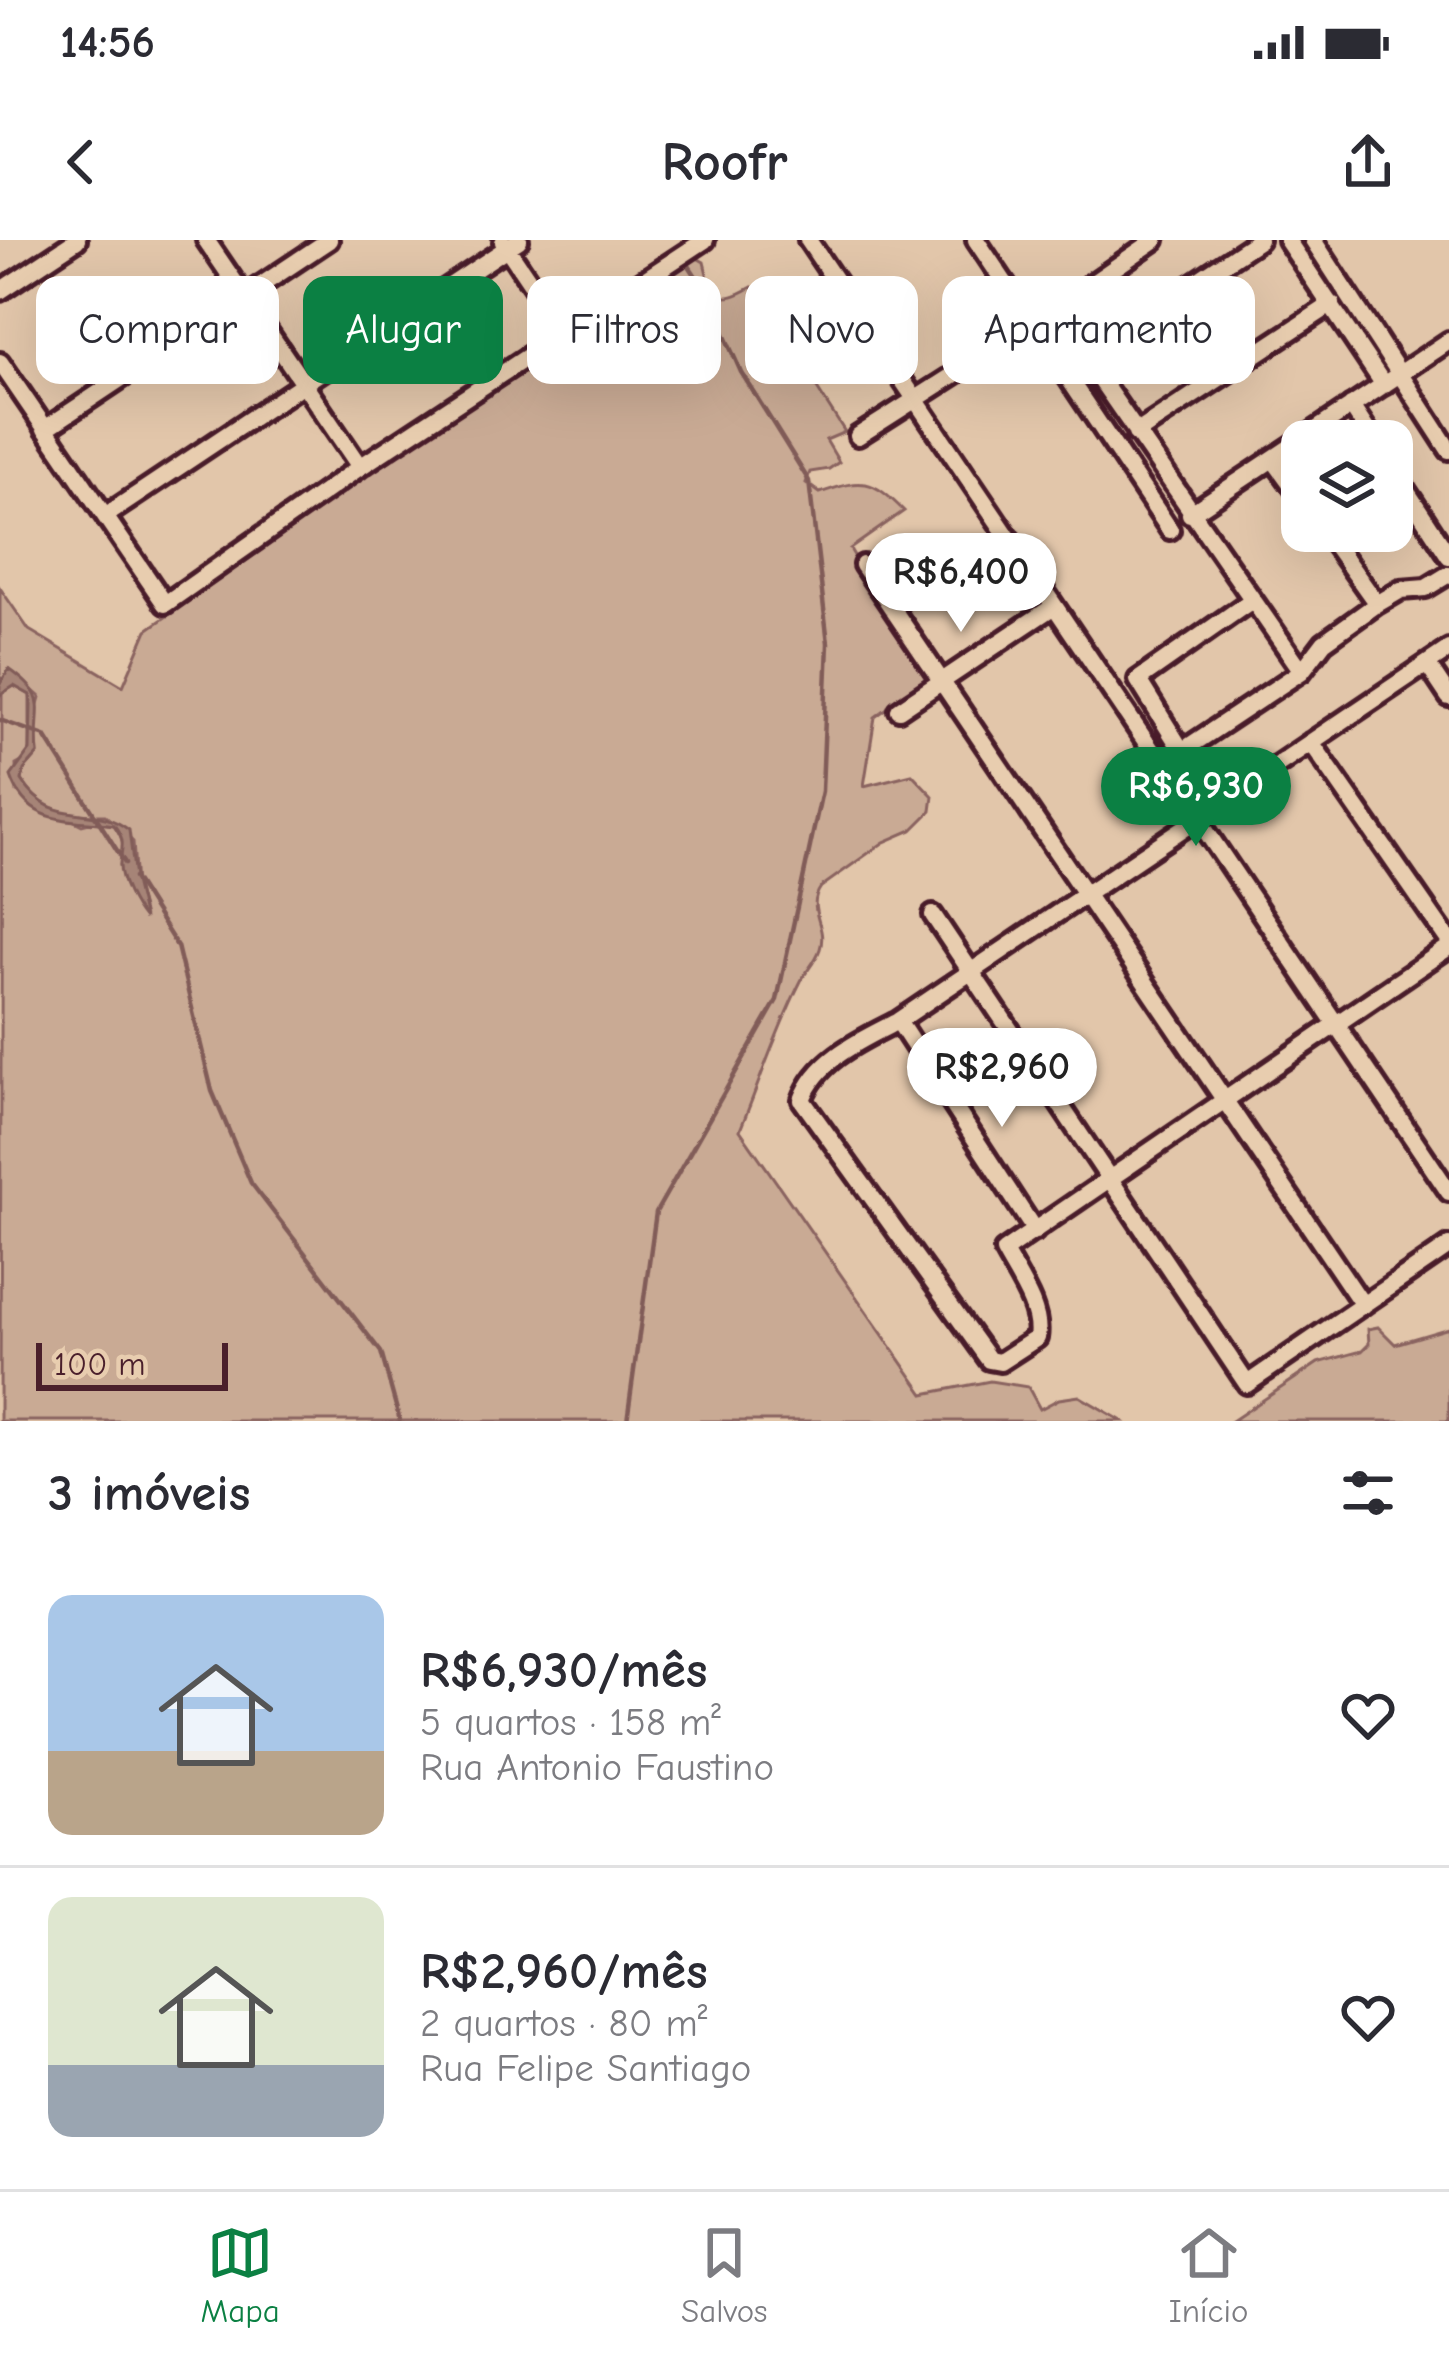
<!DOCTYPE html>
<html lang="pt">
<meta charset="utf-8">
<style>
:root{--surface:#fff;--page:#f7f7f7;--text:#2b2b33;--muted:#7c7c81;--line:#e1e1e2;--accent:#0b8043}
body{margin:0;font-family:"Comic Neue",sans-serif;background:var(--page);color:var(--text);height:100vh;display:flex;flex-direction:column;font-size:45px;white-space:nowrap}
*{box-sizing:border-box;margin:0}
p{font-size:39px;color:var(--muted)}
.icon{flex:none;width:66px;height:66px;fill:none;stroke:currentColor;stroke-width:2;stroke-linecap:round;stroke-linejoin:round}
.map{position:relative;height:1181px;overflow:hidden}
.drawer{display:flex;flex-direction:column;background:var(--surface);flex:1}
.drawer>*{flex:none}
.top-card{position:absolute;left:36px;top:36px;width:1377px;height:108px;display:flex;gap:24px}
.tools{position:absolute;left:1281px;top:180px;display:grid;gap:24px}
.tools a{display:grid;place-items:center;width:132px;height:132px;border-radius:24px;background:var(--surface);box-shadow:0 12px 48px #0002;font-size:60px}
.scale{position:absolute;left:36px;bottom:30px;width:192px;box-sizing:border-box;padding-left:12px;border:6px solid #4a1f2b;border-top:0;font-size:33px;line-height:42px;white-space:nowrap;color:#4a1f2b;-webkit-text-stroke:9px #e8cdaf;paint-order:stroke}
.price{position:absolute;translate:-50% -102px;padding:0 27px;border-radius:42px;background:#fff;color:#222;font-size:39px;line-height:78px;filter:drop-shadow(0 3px 6px #0008)}
.price::after{content:'';position:absolute;left:50%;top:72px;width:36px;height:27px;margin-left:-18px;background:inherit;clip-path:polygon(0 0,100% 0,50% 100%)}
.price.on{background:var(--accent);color:#fff}
ul{padding:0;list-style:none}
li{display:flex;align-items:center;gap:36px;height:300px;padding:0 48px}
li+li{border-top:3px solid var(--line)}
li span{display:grid;place-items:center;flex:none;width:336px;height:240px;border-radius:24px;color:#555}
li>.icon{margin-inline-start:auto}
span .icon{width:144px;height:144px;fill:#fffc;stroke-width:1}
li b{font-size:51px}
h2{display:flex;justify-content:space-between;align-items:center;height:144px;padding:0 48px;font-size:51px}
.chip{padding:0 42px;border-radius:24px;background:var(--surface);box-shadow:0 12px 48px #0002;font-size:42px;line-height:108px}
.chip.on{background:var(--accent);color:#fff}
.status{display:flex;justify-content:space-between;align-items:center;height:84px;padding:0 60px;background:var(--surface);direction:ltr}
.status svg{height:33px;fill:currentColor}
header{display:flex;justify-content:space-between;align-items:center;height:156px;padding:0 48px;background:var(--surface);font-size:54px;font-weight:700}
.dock{display:flex;justify-content:space-around;align-items:center;height:168px;border-top:3px solid var(--line);background:var(--surface);font-size:33px;color:var(--muted)}
.dock a{display:grid;justify-items:center;gap:6px}
.dock .on{color:var(--accent)}
.map>svg:first-child{display:block}
</style>
<div class="status"><b>14:56</b><svg viewBox="0 0 49 12"><path d="M0 12V9h3v3zM5 12V6h3v6zM10 12V3h3v9zM15 12V0h3v12zM26 1h20v11H26zM47 4h2v5h-2z"/></svg></div>
<header><svg class="icon" aria-label="back" viewBox="0 0 24 24"><path d="M15 5l-7 7 7 7"/></svg>Roofr<svg class="icon" aria-label="share" viewBox="0 0 24 24"><path d="M12 15V3M7 8l5-5 5 5M5 13v7h14v-7"/></svg></header>
<div class="map">
<svg width="1449" height="1181" viewBox="0 0 1449 1181">
<rect width="100%" height="100%" fill="#e2c6aa"/>
<filter id="ink" filterUnits="userSpaceOnUse"><feTurbulence type="fractalNoise" baseFrequency=".00833" numOctaves="2"/><feDisplacementMap in="SourceGraphic" scale="24" xChannelSelector="R" yChannelSelector="G"/><feConvolveMatrix kernelMatrix="1 2 1 2 8 2 1 2 1" color-interpolation-filters="sRGB"/></filter>
<g filter="url(#ink)">
<path fill="#c9aa94" stroke="#8a6460" stroke-width="3" d="M697 18 704 22 712 54C727 61 738 55 752 47L845 192 826 200 839 222 829 229 810 232 806 243 820 253C863 238 871 238 904 271L850 309 927 439 875 477 864 546 912 534 933 556 931 571 912 590 884 602 821 647C805 670 828 685 820 709 816 721 807 730 801 741 777 788 760 841 740 890L924 1154 990 1141 1028 1147 1040 1169 1059 1159 1079 1156 1122 1181H0L2 453 14 446 30 455V510L27 519 16 525 17 552 82 585 93 582 114 585C124 599 126 609 120 625L144 677 136 646 133 602 105 575C70 576 41 572 22 540L24 530 38 514 35 475 40 457 9 429 0 444V348L29 390 123 446 147 390 547 111Z
M1378 1087 1395 1104 1449 1088V1181H1232L1318 1123 1362 1111 1369 1104 1368 1089Z"/>
<path fill="#a68477" stroke="#815c59" stroke-width="3" d="M9 429C53 460 33 466 38 514L24 530 22 540C52 590 92 561 129 590L136 646 144 679C134 667 119 640 120 623 122 606 126 601 114 585 73 578 28 588 11 536L30 510 31 464 30 455 14 446 0 455V444Z"/>
<g fill="none" stroke-linecap="round" stroke-linejoin="round">
<path stroke="#815c59" stroke-width="4.5" d="M0 480 45 496 125 623
M134 638 177 706 212 851 251 943 381 1112 400 1181
M627 1181 656 972 777 760 822 551 828 403 809 241 741 132 703 47 686 21"/>
<g stroke="#4a1f2b" stroke-width="26">
<path id="minor" d="M206 0 360 227
M808 0 1449 952
M976 0 1170 290
M1259 0 1093 110 1089 123 1302 431
M1287 0 1384 145
M1313 0 1449 210
M503 2 563 91
M0 51 77 0
M0 122 165 364 360 227 705 0
M1351 166 1374 201
M45 189 329 0
M1136 193 1332 64
M858 196 1032 85 1155 0
M1273 219 1302 259
M1392 229 1449 316
M1190 274 1449 101
M105 276 519 0
M1325 291 1377 364
M863 325 1363 1065
M1252 360 1138 440 1182 511 1302 431 1324 402 1377 364 1401 350 1426 348 1449 334
M1427 424 1449 457
M899 470 1054 366
M1311 502 1449 701
M933 675 1247 1144 1449 1006
M898 781C861 800 817 819 802 860L989 1120 1000 1122 1037 1098C1042 1069 1017 1036 1004 1011L1449 707
M1035 991 898 781 1449 409"/>
</g>
<use href="#minor" stroke="#e8cdaf" stroke-width="16"/>
</g>
</g>
</svg>
<div class="tools">
<a><svg class="icon" aria-label="layers" viewBox="0 0 24 24"><path d="M12 4l9 5-9 5-9-5zM3 14l9 5 9-5"/></svg></a>
</div>
<div class="scale">100 m</div>
<b class="price" style="left:961px;top:395px">R$6,400</b>
<b class="price on" style="left:1196px;top:609px">R$6,930</b>
<b class="price" style="left:1002px;top:890px">R$2,960</b>
<div class="top-card">
<a class="chip">Comprar</a>
<a class="chip on">Alugar</a>
<a class="chip">Filtros</a>
<a class="chip">Novo</a>
<a class="chip">Apartamento</a>
</div>
</div>
<section class="drawer">
<h2>3 imóveis<svg class="icon" aria-label="filters" viewBox="0 0 24 24"><path d="M4 7h16M4 17h16"/><circle cx="9" cy="7" r="2"/><circle cx="15" cy="17" r="2"/></svg></h2>
<ul>
<li><span style="background:linear-gradient(#a9c7e8 65%,#b9a48a 0)"><svg class="icon" aria-label="home" viewBox="0 0 24 24"><path d="M3 11l9-7 9 7M6 9v11h12V9"/></svg></span><div><b>R$6,930/mês</b><p>5 quartos · 158 m²</p><p>Rua Antonio Faustino</p></div><svg class="icon" aria-label="heart" viewBox="0 0 24 24"><path d="M12 20l-8-8c-3-5 5-10 8-4 3-6 11-1 8 4z"/></svg></li>
<li><span style="background:linear-gradient(#dfe7d0 70%,#9aa5b1 0)"><svg class="icon" aria-label="home" viewBox="0 0 24 24"><path d="M3 11l9-7 9 7M6 9v11h12V9"/></svg></span><div><b>R$2,960/mês</b><p>2 quartos · 80 m²</p><p>Rua Felipe Santiago</p></div><svg class="icon" aria-label="heart" viewBox="0 0 24 24"><path d="M12 20l-8-8c-3-5 5-10 8-4 3-6 11-1 8 4z"/></svg></li>
</ul>
</section>
<nav class="dock">
<a class="on"><svg class="icon" aria-label="map" viewBox="0 0 24 24"><path d="M3 6l6-2 6 2 6-2v14l-6 2-6-2-6 2zM9 4v14M15 6v14"/></svg>Mapa</a>
<a><svg class="icon" aria-label="saved" viewBox="0 0 24 24"><path d="M7 4h10v16l-5-4-5 4z"/></svg>Salvos</a>
<a><svg class="icon" aria-label="home" viewBox="0 0 24 24"><path d="M3 11l9-7 9 7M6 9v11h12V9"/></svg>Início</a>
</nav>
